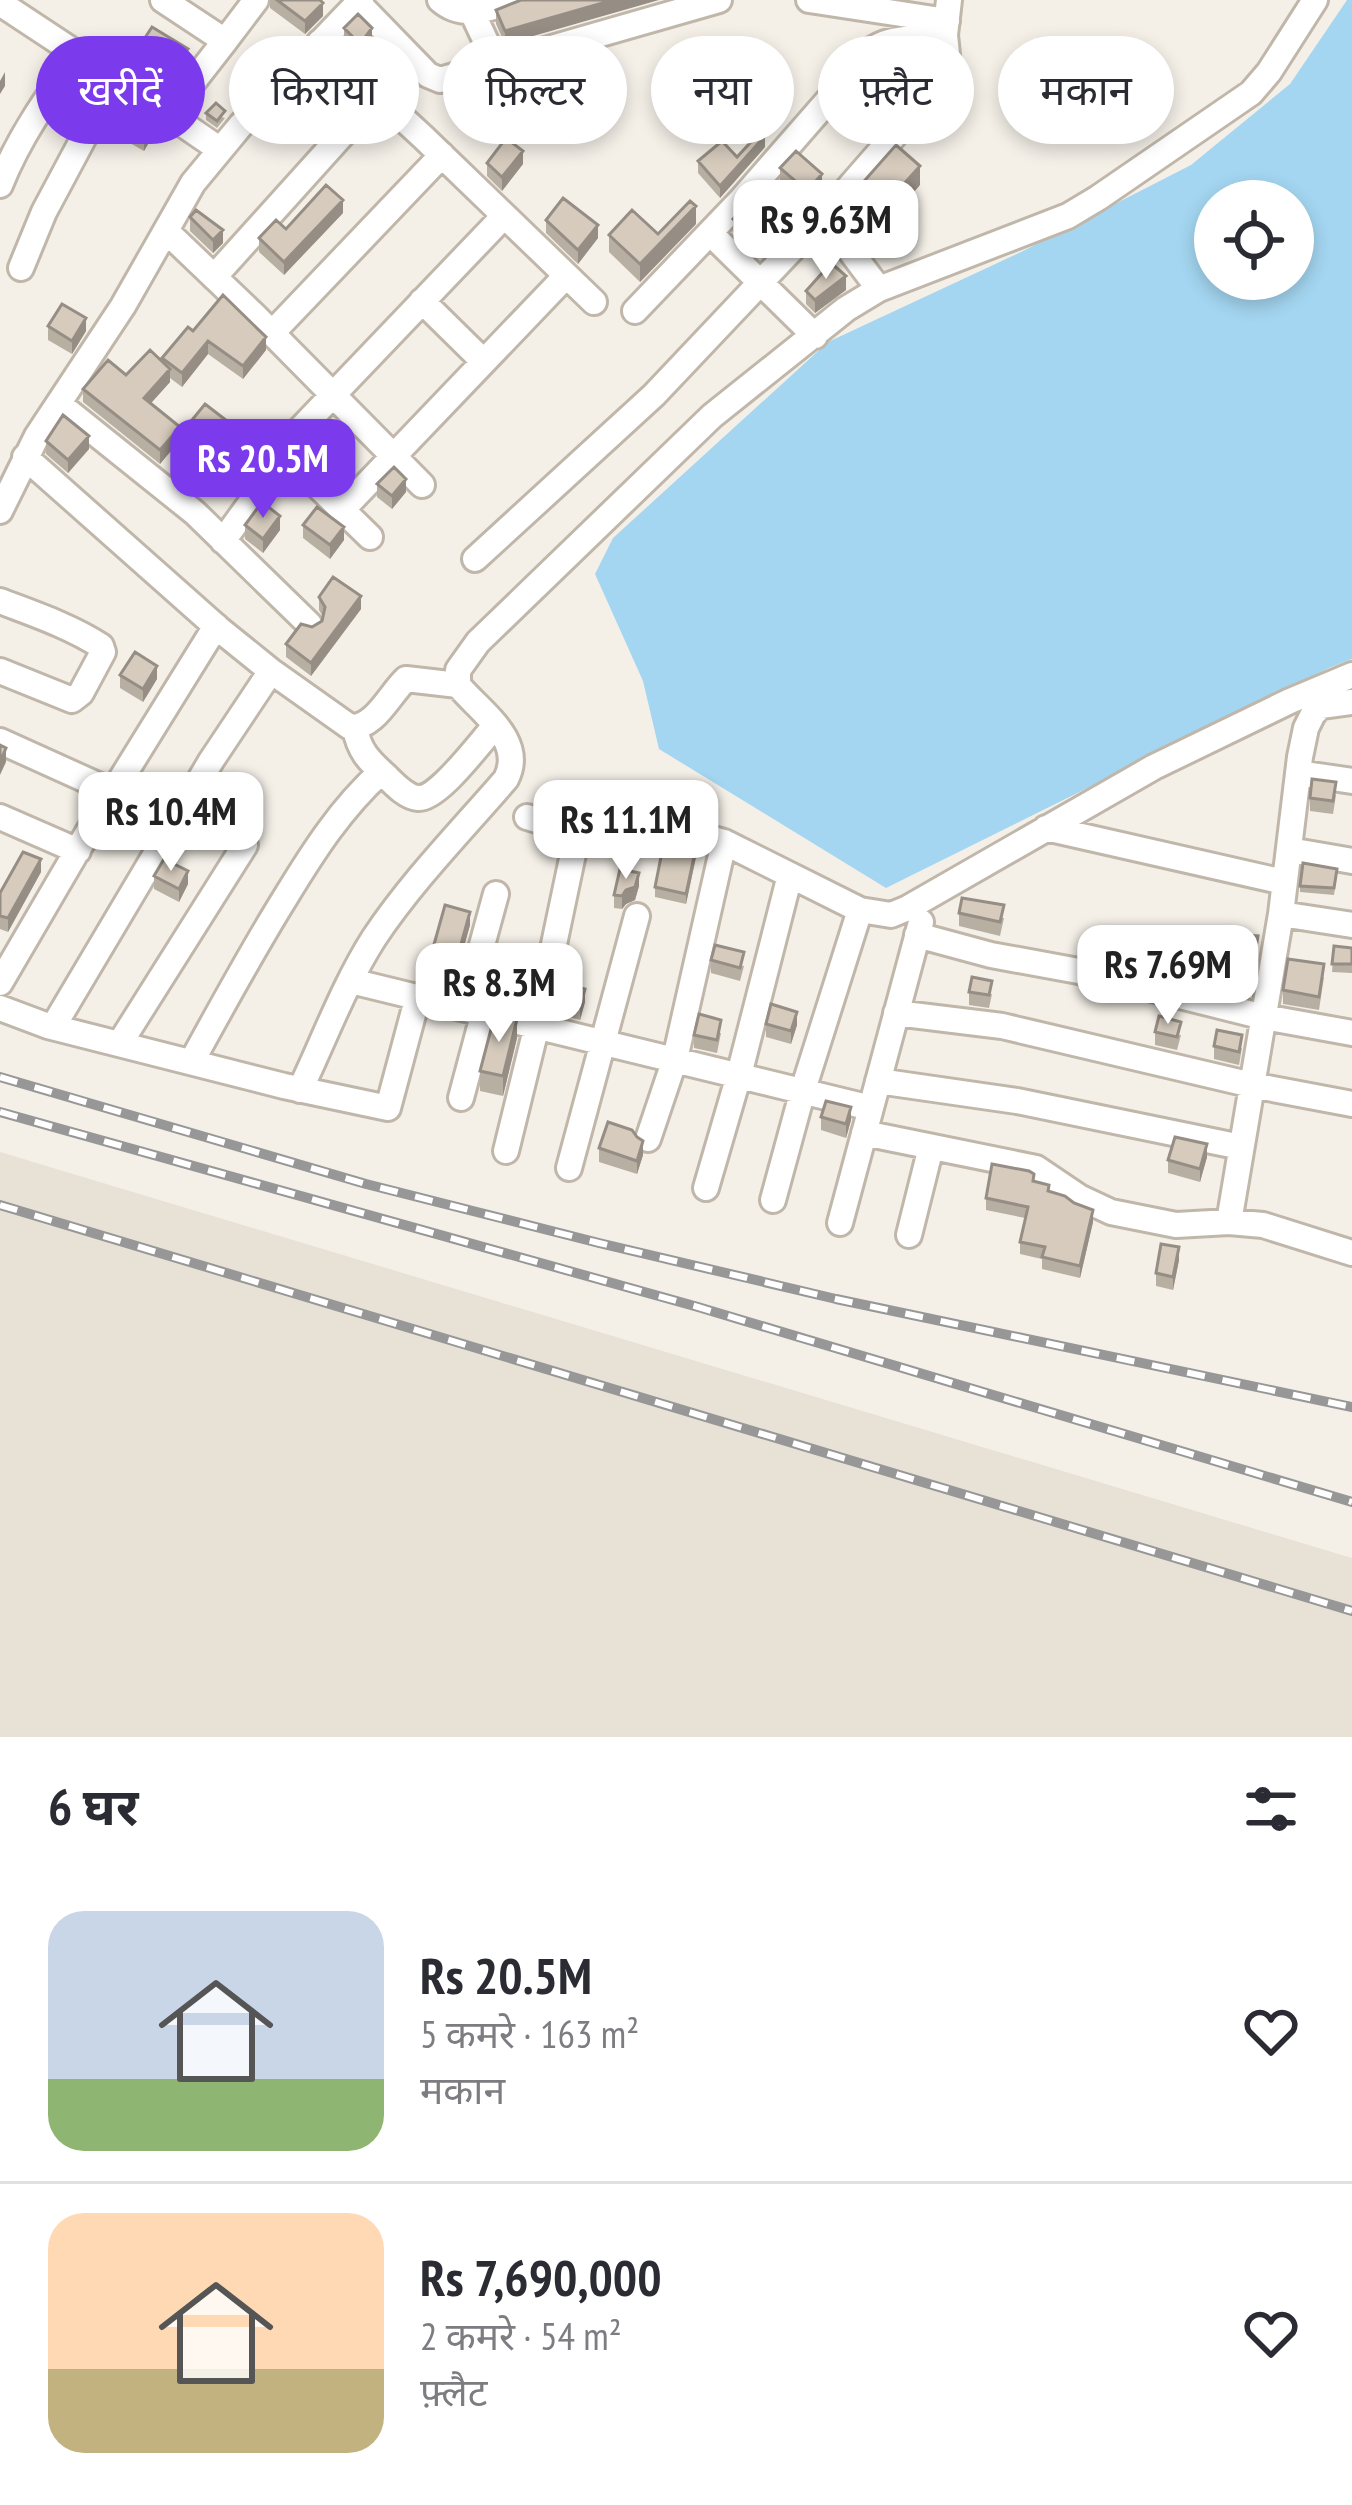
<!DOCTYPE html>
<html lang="hi">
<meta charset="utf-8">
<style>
:root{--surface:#fff;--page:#f2f2f3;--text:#2b2b33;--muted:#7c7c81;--line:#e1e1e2;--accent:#7c3aed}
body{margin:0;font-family:"PT Sans Narrow","Noto Sans Devanagari",sans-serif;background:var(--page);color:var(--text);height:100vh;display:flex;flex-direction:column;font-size:45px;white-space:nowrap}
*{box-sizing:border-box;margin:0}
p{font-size:39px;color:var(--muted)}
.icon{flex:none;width:66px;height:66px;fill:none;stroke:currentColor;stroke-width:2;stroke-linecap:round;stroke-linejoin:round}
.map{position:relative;height:1737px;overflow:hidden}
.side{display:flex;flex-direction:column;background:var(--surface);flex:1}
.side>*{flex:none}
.guide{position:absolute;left:36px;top:36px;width:1281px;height:108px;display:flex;gap:24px}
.buttons{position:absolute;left:1194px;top:180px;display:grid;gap:24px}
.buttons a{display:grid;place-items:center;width:120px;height:120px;border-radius:50%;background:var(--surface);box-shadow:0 6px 18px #0003;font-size:60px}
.price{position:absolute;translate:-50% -102px;padding:0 27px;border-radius:24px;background:#fff;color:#222;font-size:39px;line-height:78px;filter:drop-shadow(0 3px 6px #0008)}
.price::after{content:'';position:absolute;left:50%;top:72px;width:36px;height:27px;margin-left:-18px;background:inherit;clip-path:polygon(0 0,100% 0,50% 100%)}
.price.on{background:var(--accent);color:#fff}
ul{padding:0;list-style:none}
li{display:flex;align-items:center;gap:36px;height:300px;padding:0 48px}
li+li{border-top:3px solid var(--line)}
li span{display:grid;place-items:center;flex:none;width:336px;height:240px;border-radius:36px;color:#555}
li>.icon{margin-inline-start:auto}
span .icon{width:144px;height:144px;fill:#fffc;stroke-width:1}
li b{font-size:51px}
h2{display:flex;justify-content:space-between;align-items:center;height:144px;padding:0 48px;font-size:51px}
.pill{padding:0 42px;border-radius:54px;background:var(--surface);box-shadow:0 6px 18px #0003;font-size:42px;line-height:108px}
.pill.on{background:var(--accent);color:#fff}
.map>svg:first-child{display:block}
</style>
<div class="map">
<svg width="1352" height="1737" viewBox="0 0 1352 1737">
<rect width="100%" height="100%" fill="#f4f0e8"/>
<path fill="#e8e1d6" d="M0 1152 1352 1558V1737H0Z"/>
<path fill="#a4d6f1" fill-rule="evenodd" d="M1347 0H1352V659L1329 668 886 888 659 749 643 681 595 574 613 538 828 342 1021 252 1191 165 1290 84ZM1215 201H1293V279H1215Z"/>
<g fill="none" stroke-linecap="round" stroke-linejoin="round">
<g stroke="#c0b7aa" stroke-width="30">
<path id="minor" d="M163 0 225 41 168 114 219 149
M440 0C463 20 489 9 514 0
M809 0 947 21
M0 3 174 118
M358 3 428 75 440 80 719 0
M472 12 497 65
M225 41 256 0
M320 42 424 138 594 302
M0 185C19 137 48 96 79 54
M824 216 879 289
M166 231 254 315 422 485
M710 233 815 336
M21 268 44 212 115 79
M214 277 378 95
M422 301 483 361
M635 311 742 199 873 49C895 35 921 39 945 39
M272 333 442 155
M59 404 195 513 309 624
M280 449 370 537
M25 457 219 629 271 671 350 727C375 728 389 695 406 679L458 685
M342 510 565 277
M0 511 37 436 123 306 193 183 241 125 361 0
M223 541 257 494 265 466 504 216
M475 559 654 395 831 208 941 82 948 64 945 35 949 0
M0 601C34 614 70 626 101 646L103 652 81 693 72 700 0 671
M355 728C359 751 369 761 386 776 394 784 406 797 418 798 438 800 481 741 495 726
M0 741 113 792
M1298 773 1352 781
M0 817 78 851
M527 817 595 838 629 840 677 833 695 834 724 842 860 910 891 915 908 908 1154 767 1290 701 1352 675
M1046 828 1284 882
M1289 850 1352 861
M1281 914 1352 925
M917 935 991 955 1084 972 1264 1017 1352 1033
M351 981 871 1108
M0 983 87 834 216 626
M465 1007 496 894
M0 1008 48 1026 284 1086 388 1108 418 996
M896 1013 1002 1026 1252 1085 1352 1104
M53 1027 211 761 271 671
M120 1043 245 845
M192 1061C222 1006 252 951 285 898 313 852 341 808 381 772
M878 1081 1017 1101 1241 1147
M300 1090C324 1040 344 985 374 938 412 881 461 831 506 779 526 740 480 712 458 685V670L478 642 712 416 846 309 879 289 1068 216 1098 198 1251 93 1269 72 1315 0
M461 1098 484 1012
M864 1133 1036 1168 1079 1197 1111 1212 1176 1225 1229 1222 1263 1225 1352 1253
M648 1139 675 1059 724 842
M506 1151 537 1025 577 835
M569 1168 637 916
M706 1188 739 1075 790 875
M773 1200 803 1090 860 910
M1229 1222 1281 914 1300 757 1306 728 1313 714 1321 706 1352 702
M840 1223 921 922
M909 1235 931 1147"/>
</g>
<use href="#minor" stroke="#fff" stroke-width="24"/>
<g stroke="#979797" stroke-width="10">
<path id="rail" d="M0 1077 366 1184 599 1243 836 1299 1352 1407
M0 1112 698 1307 1352 1502
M0 1205 1352 1611"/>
</g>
<use href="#rail" stroke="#fff" stroke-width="6" stroke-dasharray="18" stroke-linecap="butt"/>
</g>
<path fill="#b8afa3" d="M270 0H320L323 16 305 34 270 8Z
M521 0 505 44 496 24V10Z
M344 28 372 41 360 57 344 42Z
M137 50 188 62 170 84 137 63Z
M206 113 225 118 217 128 206 120Z
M107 116 158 127 144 151 107 130Z
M765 147 720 198 698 173V161L737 157Z
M487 163 523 164 502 191 487 176Z
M780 168 822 187 807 204 780 181Z
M920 185 874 237 850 216V197Z
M343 213 284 275 259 252V238L286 229Z
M190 217 223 243 213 253 190 231Z
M733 219 767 238 754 253 733 232Z
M546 220 598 238 578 264 546 233Z
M696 224 640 282 609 252V235L658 234Z
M846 290 815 313 806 304V291Z
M48 326 86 331 72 354 48 340Z
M193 331 266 350 243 379 208 354 182 387 170 378V382L151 403 180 440 160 464 83 402V389L126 375 162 361V358Z
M183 431 231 438 208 465 183 445Z
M46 441 89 449 68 473 46 454Z
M377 484 406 492 392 509 377 497Z
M245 525 280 530 263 553 245 539Z
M303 525 344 540 330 559 303 538Z
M319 597 361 609 311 676 286 657V644L322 621 323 617 319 610Z
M120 675 157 679 143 702 120 688Z
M1336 795 1333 814 1310 811V798Z
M696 857 686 904 655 897V887Z
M41 872 8 932 0 929V893Z
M1337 875 1334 895 1300 892V886Z
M154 876 188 884 179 902 154 889Z
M639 886 635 900 626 904 622 909 614 908V895Z
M959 913 1004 918 1000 936 959 926Z
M470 925 458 968 433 961V948Z
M1334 946 1352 948V973L1332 972Z
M1258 950 1250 997 1238 993V980Z
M711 960 744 966 740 981 711 973Z
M1324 977 1319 1010 1283 1004V990Z
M969 992 992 994 989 1008 969 1005Z
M556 1001 585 1002 580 1020 556 1014Z
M766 1024 797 1025 791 1044 766 1037Z
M1155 1032 1181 1035 1177 1050 1155 1045Z
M721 1033 717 1053 694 1048V1035Z
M517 1038 503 1096 480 1091V1071Z
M1214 1046 1242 1048 1239 1065 1214 1059Z
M821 1117 851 1120 846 1138 821 1130Z
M637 1137 643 1155 637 1174 599 1162V1148Z
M1207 1157 1200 1182 1168 1173V1160Z
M1034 1181 1093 1222 1080 1278 1042 1269V1259L1020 1254V1242L1025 1218 986 1210V1198Z
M1179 1260 1173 1290 1156 1286V1273Z"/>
<path fill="#968e84" d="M613 0H659L505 44V31Z
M323 3V16L305 34V21Z
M372 28V41L360 57V44Z
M188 49V62L170 84V71Z
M5 72V86L0 94V81Z
M158 114V127L144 151V137Z
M765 136V147L720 198V186Z
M523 151V164L502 191V177Z
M920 166V185L874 237V217Z
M822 174V187L807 204V191Z
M343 200V213L284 275V262Z
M696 206V224L640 282V264Z
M767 224V238L754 253V240Z
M598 225V238L578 264V250Z
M223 230V243L213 253V240Z
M846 276V290L815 313V300Z
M86 318V331L72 354V341Z
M266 337V350L243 379V366Z
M208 341V354L182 387V373Z
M170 369V382L144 411V398Z
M231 424V438L208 465V452Z
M180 427V440L160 464V450Z
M89 436V449L68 473V460Z
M406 479V492L392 509V496Z
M280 516V530L263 553V539Z
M344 527V540L330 559V545Z
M361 596V609L311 676V663Z
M157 666V679L143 702V689Z
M6 748V762L0 775V762Z
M696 847V857L686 904V894Z
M41 859V872L8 932V918Z
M188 871V884L179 902V889Z
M639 873V886L635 900 626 904 622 909V896Z
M470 912V925L458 968V955Z
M1258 936V950L1250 997V983Z
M585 989V1002L580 1020V1007Z
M797 1012V1025L791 1044V1031Z
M517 1019V1038L503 1096V1076Z
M851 1107V1120L846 1138V1124Z
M643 1141V1155L637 1174V1161Z
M1207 1144V1157L1200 1182V1169Z
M1093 1210V1222L1080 1278V1266Z
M1179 1247V1260L1173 1290V1277Z"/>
<path fill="#d6cbbd" stroke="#968e84" stroke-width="3" d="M277 0H320L323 3 305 21Z
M521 0H613L505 31 496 10Z
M358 14 372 28 360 44 344 28Z
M152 27 188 49 170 71 137 50Z
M121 90 158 114 144 137 107 116Z
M216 103 225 111 217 121 206 113Z
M761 131 765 136 720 186 698 161 722 141 737 157Z
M506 138 523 151 502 177 487 163Z
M896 145 920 166 874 217 850 197Z
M796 151 822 174 807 191 780 168Z
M326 185 343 200 284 262 259 238 276 220 286 229Z
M563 198 598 225 578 250 546 220Z
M690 201 696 206 640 264 609 235 632 210 658 234Z
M745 207 767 224 754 240 733 219Z
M196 210 223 230 213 240 190 217Z
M831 263 846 276 815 300 806 291Z
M223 295 266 337 243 366 208 341 182 373 162 358 188 327 193 331Z
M62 304 86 318 72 341 48 326Z
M150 350 170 369 144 398 180 427 160 450 83 389 108 360 126 375Z
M205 404 231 424 208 452 183 431Z
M63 415 89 436 68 460 46 441Z
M394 467 406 479 392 496 377 484Z
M262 502 280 516 263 539 245 525Z
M317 507 344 527 330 545 303 525Z
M333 577 361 596 311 663 286 644 301 624 312 627 322 621 325 607 319 597Z
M135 652 157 666 143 689 120 675Z
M0 745 6 748 0 762Z
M1312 779 1336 782 1333 801 1310 798Z
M664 842 696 847 686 894 655 887Z
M23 852 41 859 8 918 0 916V893Z
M164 859 188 871 179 889 154 876Z
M1303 863 1337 869 1334 888 1300 886Z
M620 869 639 873 635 887 626 890 622 896 614 895Z
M962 898 1004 905 1000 922 959 913Z
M445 905 470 912 458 955 433 948Z
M1244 935 1258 936 1250 983 1238 980Z
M715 945 744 952 740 968 711 960Z
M1334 946 1352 948V964H1332Z
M1288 959 1324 964 1319 997 1283 990Z
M972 977 992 981 989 995 969 992Z
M560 982 585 989 580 1007 556 1001Z
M771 1004 797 1012 791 1031 766 1024Z
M495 1014 517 1019 503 1076 480 1071Z
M699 1014 721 1020 717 1040 694 1035Z
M1159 1016 1181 1022 1177 1037 1155 1032Z
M1217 1030 1242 1035 1239 1052 1214 1046Z
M826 1101 851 1107 846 1124 821 1117Z
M608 1122 632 1130 637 1137 643 1141 637 1161 599 1148Z
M1175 1137 1207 1144 1200 1169 1168 1160Z
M992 1164 1029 1171 1034 1174 1033 1181 1049 1185 1048 1191 1065 1196 1074 1203 1093 1210 1080 1266 1042 1257 1045 1247 1020 1242 1028 1207 986 1198Z
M1161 1244 1179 1247 1173 1277 1156 1273Z"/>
</svg>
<div class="buttons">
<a><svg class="icon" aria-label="locate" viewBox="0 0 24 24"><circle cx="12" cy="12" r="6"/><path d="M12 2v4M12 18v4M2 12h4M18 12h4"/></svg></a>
</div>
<b class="price" style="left:826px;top:282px">Rs 9.63M</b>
<b class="price on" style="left:263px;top:521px">Rs 20.5M</b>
<b class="price" style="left:171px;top:874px">Rs 10.4M</b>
<b class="price" style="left:626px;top:882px">Rs 11.1M</b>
<b class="price" style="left:1168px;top:1027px">Rs 7.69M</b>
<b class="price" style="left:499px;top:1045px">Rs 8.3M</b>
<div class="guide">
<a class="pill on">खरीदें</a>
<a class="pill">किराया</a>
<a class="pill">फ़िल्टर</a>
<a class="pill">नया</a>
<a class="pill">फ़्लैट</a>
<a class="pill">मकान</a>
</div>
</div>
<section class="side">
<h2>6 घर<svg class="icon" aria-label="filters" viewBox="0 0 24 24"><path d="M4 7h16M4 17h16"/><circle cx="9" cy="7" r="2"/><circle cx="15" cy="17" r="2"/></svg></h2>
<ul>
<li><span style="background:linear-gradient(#c9d6e8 70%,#8fb573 0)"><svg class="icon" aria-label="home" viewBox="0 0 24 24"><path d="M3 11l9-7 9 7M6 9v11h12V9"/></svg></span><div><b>Rs 20.5M</b><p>5 कमरे · 163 m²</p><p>मकान</p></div><svg class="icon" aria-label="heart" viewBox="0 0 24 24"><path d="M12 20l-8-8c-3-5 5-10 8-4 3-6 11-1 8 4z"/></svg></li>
<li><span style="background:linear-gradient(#ffd9b3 65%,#c2b280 0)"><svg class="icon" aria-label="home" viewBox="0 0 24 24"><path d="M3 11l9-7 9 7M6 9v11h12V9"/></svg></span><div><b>Rs 7,690,000</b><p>2 कमरे · 54 m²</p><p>फ़्लैट</p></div><svg class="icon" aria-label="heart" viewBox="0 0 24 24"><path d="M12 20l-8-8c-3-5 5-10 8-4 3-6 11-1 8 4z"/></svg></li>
</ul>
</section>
